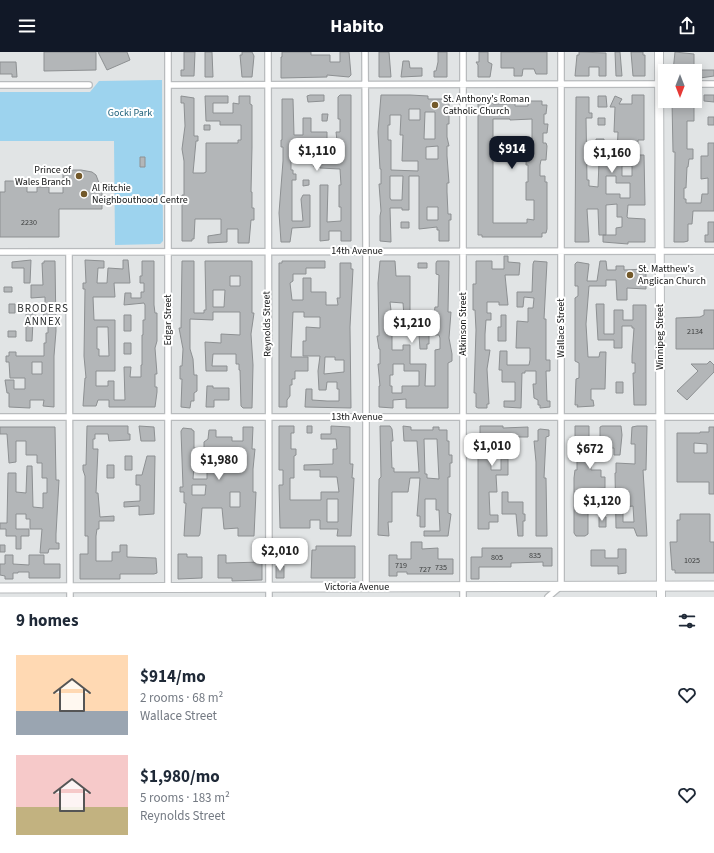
<!DOCTYPE html>
<meta charset="utf-8">
<style>
:root{--surface:#fff;--page:#f6f6f7;--text:#1f2937;--muted:#747a83;--accent:#111827}
body{margin:0;font-family:"Source Sans 3",sans-serif;background:var(--page);color:var(--text);height:100vh;display:flex;flex-direction:column;font-size:15px;white-space:nowrap}
*{box-sizing:border-box;margin:0}
p{font-size:13px;color:var(--muted)}
.icon{flex:none;width:22px;height:22px;fill:none;stroke:currentColor;stroke-width:2;stroke-linecap:round;stroke-linejoin:round}
.map{position:relative;height:545px;overflow:hidden}
.panel{display:flex;flex-direction:column;background:var(--surface);flex:1}
.panel>*{flex:none}
.needle{width:26px;rotate:180deg}
.fabs{position:absolute;left:658px;top:12px;display:grid;gap:8px}
.fabs a{display:grid;place-items:center;width:44px;height:44px;border-radius:0px;background:var(--surface);box-shadow:0 2px 10px #0003;font-size:20px}
.price{position:absolute;translate:-50% -34px;padding:0 9px;border-radius:8px;background:#fff;color:#222;font-size:13px;line-height:26px;filter:drop-shadow(0 1px 2px #0008)}
.price::after{content:'';position:absolute;left:50%;top:24px;width:12px;height:9px;margin-left:-6px;background:inherit;clip-path:polygon(0 0,100% 0,50% 100%)}
.price.on{background:var(--accent);color:#fff}
ul{padding:0;list-style:none}
li{display:flex;align-items:center;gap:12px;height:100px;padding:0 16px}
li span{display:grid;place-items:center;flex:none;width:112px;height:80px;border-radius:0px;color:#555}
li>.icon{margin-inline-start:auto}
span .icon{width:48px;height:48px;fill:#fffc;stroke-width:1}
li b{font-size:17px}
h2{display:flex;justify-content:space-between;align-items:center;height:48px;padding:0 16px;font-size:17px}
header{display:flex;justify-content:space-between;align-items:center;height:52px;padding:0 16px;background:var(--accent);color:#fff;font-size:18px;font-weight:700}
.map>svg:first-child{display:block}
</style>
<header><svg class="icon" aria-label="menu" viewBox="0 0 24 24"><path d="M4 6h16M4 12h16M4 18h16"/></svg>Habito<svg class="icon" aria-label="share" viewBox="0 0 24 24"><path d="M12 15V3M7 8l5-5 5 5M5 13v7h14v-7"/></svg></header>
<div class="map">
<svg width="714" height="545" viewBox="0 0 714 545">
<rect width="100%" height="100%" fill="#e1e4e5"/>
<path fill="#9dd3ee" d="M162 28 163 189 160 192 115 193 114 89H0V40H90L99 29Z"/>
<path fill="#b3b6b8" stroke="#8d9092" fill-rule="evenodd" d="M44 0H96V18L44 19Z
M98 0H127L130 8 107 18Z
M184 0H195L194 24H181V18H184Z
M205 0H212L213 25H205Z
M242 0H252L254 4 252 25H242L240 3H242Z
M282 0H311V3H330V10H340V0H349L351 23 349 25 327 23V25L281 26V5H282Z
M379 0H389L391 25H379Z
M438 0H447V25H434V19H436L438 10Z
M479 0H488V10L492 12 490 25H478V13L476 10H479Z
M501 0H547V22H536L534 17H523L522 24H514V16H501Z
M579 0 606 1V24H599V15H589V24H575L577 3H579Z
M615 0H620L622 24H616Z
M631 0H643V3H645V24H633Z
M675 0 694 2V19H673Z
M403 9H409L410 16H422V24L401 25Z
M0 10H16L17 25H12V22H0Z
M701 18H714V24L700 26Z
M310 43H324V49L308 50 307 44Z
M340 43H351V189H341V179H329V188L320 189V133H328L327 170 341 169V155H339V133H341L340 117 320 116V115L313 114 320 107V95H295V101L291 102V118H293V122H296V128H292V169H303L301 147 303 143H310V175L292 176 290 190H281L279 161 283 109V95H281V88H282V47H293L294 83H303V66H311V80H327V102H336L338 97 336 80H340V67H338V45Z
M381 43H410L428 44V47H449V72H447V85L449 94H447V104L449 131H447V140L448 162H451V168H449V189H439V178H437V175L419 177V124H409V158H402V156H390L391 190 380 189V164L381 159 379 132H381V117H380L378 80ZM409 57H420V68H409ZM425 60H435V87H424ZM390 63H401L400 83H403L402 109H418V119L391 118V88H388V73H390ZM438 94V107H426V95ZM390 124H403L402 148H391L390 146ZM427 155H438V168H427Z
M632 43H644V88H638V103H644L645 153H628L627 165 628 166 645 167V190H628V192L603 190V183H616V176L622 175V165H617V152L606 153V183H599L598 157H587L589 190H575L576 45H589V61H592V66H586L587 128H589V134L598 135 599 110H614V103H617L618 80H614L615 55H610L615 44 622 47 619 52H632ZM622 114H632V124H622ZM606 124H616V131H630V146H620V142H606Z
M704 43H714V50L704 49Z
M181 44 194 46V84H198V89H196L193 121H204L206 120V91H238V88H241V73H220V69H206L205 44H228V51H213V61H233V51L239 52V44H250V52L252 53V95L251 140H252V156H254V168H251L249 191H238V177H227V190L208 191V184L221 182V167H195L194 187H192V189H182V143H184V109L182 97 185 74 184 51H181Z
M598 44H606L607 55H598Z
M482 48H493V52H507V49H515V54H528V49H542V53H547L546 62H544V72H548L547 81H543V91H546L547 94 546 108H541L540 113V124H545V130H547V177L546 181H542V185H482V183H478V51H482ZM493 67H510V68L532 67V86H527L526 113H528V130H526V148H534V168L527 167V171H493Z
M672 49H694V69H687V97H693V107H689L688 115H687L686 136H684V147H686V151H701L702 142H708V126L701 127V104H708V91H714V159H693L692 172H688V189L684 190H674L675 100H673Z
M322 62H328L327 69H322Z
M708 65H714V73H708Z
M598 66H605V73H598Z
M204 73H210V78H204Z
M596 87H604V93H596Z
M140 105H145V115H140Z
M72 118H81L92 120 96 123 99 131H102V157H59V185H0V140H5V129H27V140H37V135H49V141H63V121Z
M303 128H309V133L303 134Z
M401 170H409V176H401Z
M708 170H714V190H705V183H708Z
M504 204H508V210L520 211 519 223H505L508 253H499V250H487V261H491V268H486L485 282V298H490L487 317 489 352H487V356H478L476 355V341H474L476 278 475 258H473V232H476V209H492V217H504Z
M31 208 30 231H24V216H12V210Z
M85 208 104 209V216H98L97 231H107L108 216 123 217V208H128L130 231H114L115 245H93L94 268H115V319H96V334H108V329H114V348H125L124 315H131L130 325H141V313H142V283H143V268H145V253L144 251 124 253 125 241H131V246H141V240H144V231H140V224H142V209H154V253L155 261H157V289L155 296 157 322H155V335H157V340L155 355H109V348H98L96 354H83L85 326H86L84 304 85 237H83V231H86ZM97 275H108L109 304H99V297H97Z
M44 209H55L56 279 54 304V355L43 354 44 348H30V356L9 355V341H7L5 328H14V337H25V326H10L9 310H6V304H9V300H16V304H44V291H46V281H48V269H33L32 289H26V260H32V263L43 264 45 260V245L31 246V233H43L42 211H44ZM32 310H42V322H32Z
M182 209H194V261H204V258H206L205 209H252V261H254L251 282 253 313 252 356H243L241 354 240 318H239V312H236V302H213L212 314H227V319H206L205 290 221 291V282L240 283V260H213V268L190 267V297L193 307 194 323H197V339L194 341V349H191L190 356 181 355 182 327H180V314H182L183 297 179 276H181ZM230 224H240V234H230ZM213 238H225L224 255H213Z
M282 209H325V216H306V222H293V229L290 231 292 248H303V226H311V240H326V253H338L337 246H340V211H351V217H353L350 275 351 356 305 355 306 337H312V348L327 349H339V337H337V330H327L326 338H319L318 319 320 304H303V289H306V275L320 276V265H304V260H293L291 305H308V319H295V327H292V333H290V344L287 348V355H279V211H282ZM325 305H335V308H344V320L324 322Z
M380 209H395L396 224H410V264H404L403 251 390 250 393 275H396V282H392V298H403V293H410V312H426L425 334H435V298L440 297V286L439 283H435V267H420V263L434 262 435 255H438L439 223 436 222V211L437 209H449L448 260H451L449 286 452 302V309L448 311V356H406V347L393 348V356L379 355V334H380L378 312H380V297H379L377 284H379L378 231ZM393 312H404V319H419V334H402V341H392V334H390V323H393Z
M534 209 547 210 544 267H546V308H550V319H546L547 349H550V355L540 356V353H538V348L534 346 533 332H536V319H525V321H522L521 356 504 355V349H515V330H502V318H499L500 299H507V313H529L530 308V296H516L517 269 528 270V256H533L534 246 524 245 523 255H517V240H532L533 212Z
M600 209H606L607 218H616V214H624V218L646 217V237L627 236V248H617L616 228H606V234H589L586 272 588 305H599L600 300H606L605 337H591V348H593L594 354 577 355 578 353H575L576 327 579 326V311L575 309V246L578 244V234H575V212L577 210 589 212 587 229H597Z
M418 211H427V216H418Z
M4 235H12V240H4Z
M9 252H15V261H9Z
M596 252H604V282H614V258H623V268H633V253H646V353H634L633 321H635V311H632V304L634 276H632V274H622V296H614V288H598Z
M704 258H714V297H676V266L700 265 704 263Z
M124 263H131V279H124Z
M501 263H506V289H498V275H501Z
M8 279H16V285H8Z
M419 283H429V292H427V297H420Z
M124 291H131V302H124Z
M710 309 714 313V320L687 348 677 339 698 319 691 312H707Z
M616 330H623V341H616Z
M207 334H213V336H229V348H214V355H206Z
M87 374H128V382H130V388L109 389 108 382H95V387H93V397H98L96 441H98L100 465 114 464V469H99V477H97L96 484V509H112V500H120V493H127V505L156 506 157 521 154 522H120V527H80V502H88V484H85V424L83 418V413H86Z
M139 374 154 375 155 389H141Z
M279 374H294V381H291V397H296V403L294 404V426H290V448H321V440H339L337 425H320V418H304V413L333 412V397H337L336 387H321V382H331V374L350 375V412H353L352 426H354L351 484H337L338 477H320V468H310V476H280L279 433H283V418H279ZM327 447H338V470H327Z
M307 374H312V381H307Z
M380 374H390L392 377 393 389H391L392 416H394V420H419L417 389H404L403 374 411 375V378H433V375H439V378H447V389H449V403H452V411H450V425H448V461L451 462 448 484H424V479H440L439 458H436V447H425V475H420V464H417L420 426H410L408 440H392V470H388L389 484 378 483 379 427 381 425ZM424 387H437L439 427 427 426V422H425Z
M480 374H503V376L528 375V385H509L507 394H488V404H491V418H501V407H508V423H496L497 440H489L490 463H498V470H489V477H478V403H475V397H477V383H480Z
M575 374H589V389H600V375L602 374H621L622 383 620 403H614V396H591V418H601V425H605V436L588 437V482L585 484H576L574 481V426L575 418H577V403H575Z
M637 374H647L646 418H643L647 484H637L634 476H616L615 421H616V411L635 412V392H631L632 375ZM633 454 634 470H623V455Z
M0 375H55L56 428H59L56 482V491H59V497H49L48 501H40L42 477H30V467H26V462H16V477H29V484H21V497H16V484H6V477H0V471H7L8 421H16V440L26 441 27 414H32L33 455 43 456V441H47V426H42V411H37V403H26V389H16V410L9 411 7 382H0Z
M243 375H253L252 397H255L253 417V440H256L254 484H238V476L224 477 222 456H202L200 482 199 484H184L186 451H184V440H180V435H183L181 379 183 376 192 377V378L194 379V396H204V390L208 387 209 378H216V385H232V389H243ZM214 396H238V420H228V407H222V413H207V427H193L195 403H214ZM192 433H206L205 443H192ZM230 440H240V455H230Z
M709 375H714V442H709V430H677V381H700V380H709ZM694 391 707 392V401H694Z
M540 377 549 378V384L546 385 544 426H546L547 484H536V410L534 389H538V378Z
M125 404H132V418H125Z
M147 404H155L154 462 139 463V454L124 455V450L140 449V433H136V423H142Z
M107 413H114V426H107Z
M502 440H508V450H523V462H525V469H523V484H518L516 462H502Z
M680 462H710V490H714V521H675V518H672L670 490H677V468H680Z
M599 465H606V475H599Z
M411 490H422V497L438 496V507H453V522H407V520H397V524H389V503H397V507H411Z
M0 493H5V500H0Z
M316 494H355V526H311L312 498H316Z
M482 496H552V514H543V510L511 511V515H479V527H471V505H482Z
M618 497H626V521L618 522V514H591V498H605V506H618Z
M178 502H187V505H202V526L178 527Z
M5 503H13V512L29 513V503H44V512H60V526H29V520H18V521H13V527H5V524L0 523V512H5Z
M218 503H226V511L262 510V528L232 529V526H218Z
M276 514H284V526H276Z"/>
<g fill="none" stroke-linecap="round" stroke-linejoin="round">
<g stroke="#b8bbbd" stroke-width="8">
<path id="street" d="M168 0V535
M268 0 269 545
M365 0 366 199V535
M463 0V545
M695 32H714
M0 33H89
M168 33 665 32
M0 200 714 199
M69 201 70 545
M0 365H714
M548 545 561 534V0"/>
</g>
<g stroke="#b8bbbd" stroke-width="10">
<path id="secondary" d="M659 0 661 545"/>
</g>
<g stroke="#b8bbbd" stroke-width="11">
<path id="primary" d="M0 536 714 534"/>
</g>
<use href="#street" stroke="#fff" stroke-width="5.5"/>
<use href="#secondary" stroke="#fff" stroke-width="8"/>
<use href="#primary" stroke="#fff" stroke-width="9"/>
</g>
<g fill="#73592a" stroke="#fff" stroke-width="1.5">
<circle cx="435" cy="53" r="4"/>
<circle cx="79" cy="124" r="4"/>
<circle cx="84" cy="142" r="4"/>
<circle cx="630" cy="223" r="4"/>
</g>
<g text-anchor="middle" dominant-baseline="central" stroke-width="4" stroke-linejoin="round" paint-order="stroke">
<g font-size="8" fill="#3a3c3c">
<text x="29" y="170">2230</text>
<text x="695" y="279">2134</text>
<text x="535" y="503">835</text>
<text x="497" y="505">805</text>
<text x="692" y="508">1025</text>
<text x="401" y="513">719</text>
<text x="441" y="515">735</text>
<text x="425" y="517">727</text>
</g>
<g font-size="10" fill="#121313" stroke="#fff" text-anchor="start">
<text x="443" y="47">St. Anthony's Roman<tspan x="443" dy="12">Catholic Church</tspan></text>
<text x="71" y="118" text-anchor="end">Prince of<tspan x="71" dy="12">Wales Branch</tspan></text>
<text x="92" y="136">Al Ritchie<tspan x="92" dy="12">Neighbouthood Centre</tspan></text>
<text x="638" y="217">St. Matthew's<tspan x="638" dy="12">Anglican Church</tspan></text>
</g>
<g font-size="10" fill="#1b5e79" stroke="#fff">
<text x="130" y="61">Gocki Park</text>
</g>
<g font-size="10" fill="#121313" stroke="#fff">
<text x="357" y="199">14th Avenue</text>
<text transform="translate(168 268) rotate(-90)">Edgar Street</text>
<text transform="translate(267 272) rotate(-91)">Reynolds Street</text>
<text transform="translate(463 272) rotate(-90)">Atkinson Street</text>
<text transform="translate(561 276) rotate(-90)">Wallace Street</text>
<text transform="translate(660 285) rotate(-90)">Winnipeg Street</text>
<text x="357" y="365">13th Avenue</text>
<text x="357" y="535">Victoria Avenue</text>
</g>
<g font-size="11" letter-spacing="1" fill="#2c2f30" stroke="#fff">
<text x="43" y="256">BRODERS<tspan x="43" dy="13">ANNEX</tspan></text>
</g>
</g>
</svg>
<div class="fabs">
<a><svg class="needle" viewBox="-14 -14 28 28"><path d="M0-13l5 13h-10z" fill="#e53935"/><path d="M0 13l5-13h-10z" fill="#747a83"/></svg></a>
</div>
<b class="price on" style="left:512px;top:118px">$914</b>
<b class="price" style="left:317px;top:120px">$1,110</b>
<b class="price" style="left:612px;top:122px">$1,160</b>
<b class="price" style="left:412px;top:292px">$1,210</b>
<b class="price" style="left:492px;top:415px">$1,010</b>
<b class="price" style="left:590px;top:418px">$672</b>
<b class="price" style="left:219px;top:429px">$1,980</b>
<b class="price" style="left:602px;top:470px">$1,120</b>
<b class="price" style="left:280px;top:520px">$2,010</b>
</div>
<section class="panel">
<h2>9 homes<svg class="icon" aria-label="filters" viewBox="0 0 24 24"><path d="M4 7h16M4 17h16"/><circle cx="9" cy="7" r="2"/><circle cx="15" cy="17" r="2"/></svg></h2>
<ul>
<li><span style="background:linear-gradient(#ffd9b3 70%,#9aa5b1 0)"><svg class="icon" aria-label="home" viewBox="0 0 24 24"><path d="M3 11l9-7 9 7M6 9v11h12V9"/></svg></span><div><b>$914/mo</b><p>2 rooms · 68 m²</p><p>Wallace Street</p></div><svg class="icon" aria-label="heart" viewBox="0 0 24 24"><path d="M12 20l-8-8c-3-5 5-10 8-4 3-6 11-1 8 4z"/></svg></li>
<li><span style="background:linear-gradient(#f6c9c9 65%,#c2b280 0)"><svg class="icon" aria-label="home" viewBox="0 0 24 24"><path d="M3 11l9-7 9 7M6 9v11h12V9"/></svg></span><div><b>$1,980/mo</b><p>5 rooms · 183 m²</p><p>Reynolds Street</p></div><svg class="icon" aria-label="heart" viewBox="0 0 24 24"><path d="M12 20l-8-8c-3-5 5-10 8-4 3-6 11-1 8 4z"/></svg></li>
</ul>
</section>
